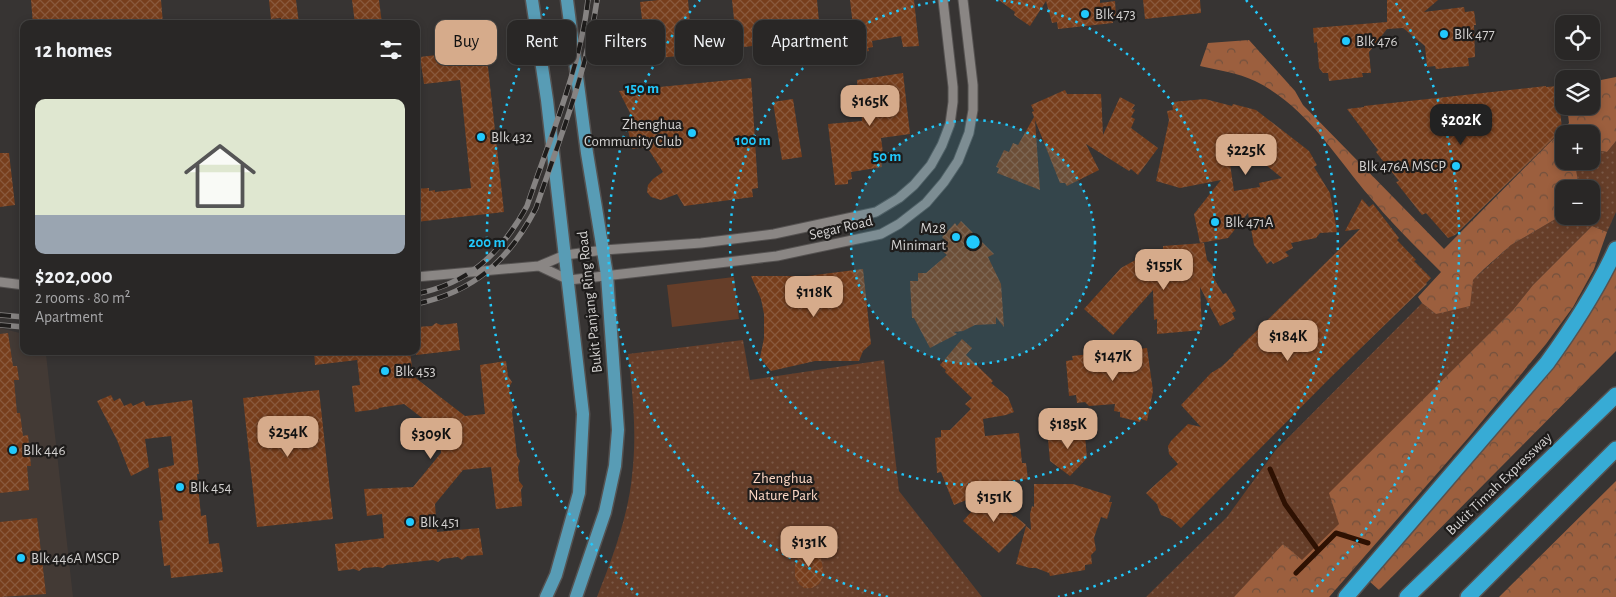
<!DOCTYPE html>
<meta charset="utf-8">
<style>
:root{--surface:#292726;--page:#312f2e;--text:#f1f3f6;--muted:#a5a5a7;--line:#454443;--accent:#d6ab8b}
body{margin:0;font-family:"Alegreya Sans",sans-serif;background:var(--page);color:var(--text);height:100vh;display:flex;flex-direction:column;font-size:19px;white-space:nowrap}
*{box-sizing:border-box;margin:0}
p{font-size:16px;color:var(--muted)}
.icon{flex:none;width:28px;height:28px;fill:none;stroke:currentColor;stroke-width:2;stroke-linecap:round;stroke-linejoin:round}
.map{position:relative;flex:1;overflow:hidden}
.sheet{position:absolute;left:20px;top:20px;width:400px;height:335px;display:flex;flex-direction:column;background:var(--surface);border-radius:10px;box-shadow:0 2px 8px #0003,0 0 0 1px var(--line)}
.sheet>*{flex:none}
.banner{position:absolute;left:435px;top:20px;width:475px;height:45px;display:flex;gap:10px}
.fabs{position:absolute;left:1555px;top:15px;display:grid;gap:10px}
.fabs a{display:grid;place-items:center;width:45px;height:45px;border-radius:10px;background:var(--surface);box-shadow:0 2px 8px #0003,0 0 0 1px var(--line);font-size:25px}
.price{position:absolute;translate:-50% -42px;padding:0 11px;border-radius:10px;background:var(--accent);color:#111;font-size:16px;line-height:32px;filter:drop-shadow(0 1px 2px #0008)}
.price::after{content:'';position:absolute;left:50%;top:30px;width:15px;height:11px;margin-left:-8px;background:inherit;clip-path:polygon(0 0,100% 0,50% 100%)}
.price.on{background:#222;color:#fff}
ul{padding:0;list-style:none}
li{display:grid;align-content:center;gap:10px;height:265px;padding:0 15px}
li span{display:grid;place-items:center;height:155px;border-radius:10px;color:#555}
li>.icon{margin-inline-start:auto}
span .icon{width:90px;height:90px;fill:#fffc;stroke-width:1}
li b{font-size:21px}
h2{display:flex;justify-content:space-between;align-items:center;height:60px;padding:0 15px;font-size:21px}
.chip{padding:0 18px;border-radius:10px;background:var(--surface);box-shadow:0 2px 8px #0003,0 0 0 1px var(--line);font-size:18px;line-height:45px}
.chip.on{background:var(--accent);color:#111}
.map>svg:first-child{display:block}
</style>
<div class="map">
<svg width="1616" height="597" viewBox="0 0 1616 597">
<defs>
<pattern id="grass-dots" width="8" height="8" patternUnits="userSpaceOnUse" patternTransform="scale(1.25)"><rect width="8" height="8" fill="#663e29"/><path d="M2 2h.1M6 6h.1" fill="none" stroke="#7b5947" stroke-width="1.8" stroke-linecap="round"/></pattern>
<pattern id="forest-crowns" width="20" height="18" patternUnits="userSpaceOnUse" patternTransform="scale(1.25)"><rect width="20" height="18" fill="#9c5f3e"/><path d="M2 6a3 3 0 1 1 6 0M12 15a3 3 0 1 1 6 0" fill="none" stroke="#72513e"/></pattern>
<pattern id="building-cross-hatch" width="8" height="8" patternUnits="userSpaceOnUse" patternTransform="scale(1.25)"><rect width="8" height="8" fill="#773e1c"/><path d="M0 0l8 8M0 8l8-8" fill="none" stroke="#89593c"/></pattern>
</defs>
<rect width="100%" height="100%" fill="#373433"/>
<path fill="#433a35" d="M0 328 24 334V351H38L39 353 46 354 73 597H0Z"/>
<path fill="url(#grass-dots)" d="M1616 141V212L1607 232 1592 226 1533 285 1513 310 1330 493 1335 510 1594 269 1573 307 1512 386 1329 597 1292 552 1283 545 1234 597H1146L1227 517 1275 451 1422 303 1436 314 1511 245 1564 214V216H1591V189H1575L1578 183 1575 161H1591V149L1607 152Z
M743 340 750 380 884 360 899 491 982 597H597C612 559 628 517 632 476 637 435 633 395 628 354Z"/>
<path fill="url(#forest-crowns)" d="M1249 40 1295 91 1303 105 1444 249 1569 123 1567 106H1591V82L1616 77V141L1607 152 1591 149V134H1564V161H1575L1578 183 1575 189H1564V214L1511 245 1484 269 1473 280 1470 306 1436 314 1422 303 1418 297 1441 272C1417 248 1392 224 1370 197 1334 155 1306 106 1255 81 1238 73 1218 70 1200 66L1208 43Z
M1592 226 1607 232 1594 269 1573 307 1546 344 1469 437 1329 597H1234L1283 544 1302 560 1339 524 1329 493 1513 310 1533 285Z
M1616 264V351L1379 590 1369 581 1566 348 1605 289Z
M1616 481V597H1499Z"/>
<path fill="#663e29" d="M734 277 739 319 672 327 667 285Z"/>
<g fill="none" stroke-linecap="round" stroke-linejoin="round">
<path stroke="#2e1102" stroke-width="5" d="M1270 469 1285 504 1318 550
M1296 573 1336 533 1368 543"/>
</g>
<path fill="url(#building-cross-hatch)" fill-rule="evenodd" d="M31 0H161L163 24H33Z
M269 0H296L299 24H281V18L271 19Z
M352 0H379L382 24H355Z
M658 0H688L691 35H695L697 54 659 58V62L647 63 640 2Z
M732 0H817L821 43 792 47V41L737 48Z
M850 0H914L919 46 903 47 901 36 872 41 873 47 868 48 869 51 856 53Z
M999 0H1100V3L1115 1 1116 16H1113V23L1058 29 1057 22 1052 23 1046 1 1030 26 1014 15 1015 12Z
M1143 0H1200L1201 13 1145 19Z
M1387 0H1438L1424 12 1464 7 1465 12 1474 11 1476 25H1474L1475 57 1468 58 1469 66 1436 69 1435 66 1427 67 1425 46 1403 28 1387 29 1369 52 1371 73H1362L1363 77 1329 81 1328 73H1323L1319 68 1317 42 1314 43 1313 28 1387 22Z
M486 49 504 212 416 222V189L429 188V191L435 190V192L471 188 460 80 424 84 420 57Z
M903 73 910 134 881 138 884 160H881L882 167 851 172 852 179 848 180V184L835 185 828 124 862 121 860 95H858L857 80Z
M751 78 758 188 752 189 753 197 684 206 677 194 661 200 651 197 647 192 648 185 653 179 663 172 647 147 632 149 626 120 633 119 619 91Z
M1546 86V87L1558 86 1562 130 1455 235 1448 238 1426 213 1422 215 1396 182 1399 181 1376 152 1378 150 1347 109 1364 107V106Z
M1065 90 1067 94H1101L1103 135 1120 97 1135 105 1132 109 1135 110 1131 117 1135 119 1131 128 1158 148 1138 175 1131 169 1129 171 1086 144 1099 170 1067 186 1065 183H1060L1035 120 1040 190 997 173 999 168 996 167 1004 150 1009 152 1013 143 1018 145 1034 117 1032 112 1034 111 1031 105Z
M793 99 802 157 782 160 773 102Z
M1205 99 1232 106 1233 104 1256 110 1309 151 1317 165 1314 167 1330 193 1337 232 1320 233 1316 238 1291 243 1293 248 1285 252 1289 256 1273 264 1271 261 1267 264 1254 245 1248 213 1228 238 1200 243 1194 214 1221 180 1180 188 1156 181 1169 120 1167 111 1173 110 1172 102ZM1231 139 1266 165 1282 178 1259 183 1260 187 1234 191 1230 164 1234 163Z
M0 153H9L15 205 0 207Z
M1362 199 1369 207 1373 204 1399 238 1397 240 1416 260 1414 261 1431 278 1426 283 1427 284 1329 379 1181 528 1171 519 1161 515 1157 504 1146 493 1178 464 1169 454 1168 446 1171 441 1188 424 1201 427 1181 405 1211 373 1221 367 1234 355 1233 354 1360 229 1345 231Z
M961 221 994 254 988 257 1001 284 1004 327 996 317V324L975 325 963 331 954 332 957 334 930 348 914 318H912L910 281H918V273H926L947 255 939 248 946 241 942 237 955 223 957 226Z
M1204 243 1207 260 1213 266V277L1223 294 1226 293 1236 311 1232 313 1235 319 1220 326 1200 287 1202 330 1157 334V319L1154 320 1153 290 1113 335 1084 309 1121 268 1139 258 1140 261 1163 249V246Z
M863 269 871 344 863 351 859 361H815L771 371 760 358 764 338V314L761 299 751 276H807Z
M436 323 441 325 457 323 460 350 416 355V327L432 326Z
M8 333 13 366H17L19 380H14L17 413H20L23 436 28 435 31 466H27L29 490 0 493V334Z
M962 339 972 348 966 355 993 381 991 383 1008 397 1014 412 1006 415 983 419 985 436 1019 433 1022 463H1026L1028 479 1006 481 1007 485 985 488 989 491 954 505 941 472 937 473 935 438 941 437V430H950L971 409 965 404 972 398 945 372 946 370 940 365Z
M1147 348 1153 391 1147 421 1141 419 1140 422 1120 417V412L1114 411 1115 404 1089 406 1085 402 1077 403 1076 395 1069 396 1066 361 1073 360 1072 356Z
M314 351H410L413 376 465 416 485 414 480 365 506 361 508 376 512 382 509 387 511 401 514 406 512 412 517 456 520 461 518 467 519 481 523 486 521 490 522 506 496 509 491 467 463 470 435 504 437 532 479 528 483 555 467 556 462 560 458 557 442 559 438 562 433 560 387 565 383 568 378 567 363 568 359 571 354 569 338 571 335 544 384 538 382 514 367 516 364 489 413 487 441 453 439 431 404 404 378 408 379 409 355 412 352 386 360 385 357 358V360L315 365Z
M319 390 333 519 257 527 243 398Z
M111 395 114 401 120 398 124 406 131 403 133 406 144 401 146 406 192 400 199 474H197L201 516 206 515 209 544 219 543 223 572 171 578 170 565 164 566 159 521 163 520 158 469 174 465 171 436 145 439 149 467 131 476 117 440 97 401Z
M1076 429 1085 436 1087 458 1070 476 1050 461 1048 439 1056 430Z
M1034 484H1073L1111 496 1109 502H1112L1107 519 1101 517 1094 538 1096 550 1091 555 1092 564 1085 565V570L1050 576 1049 573 1036 568H1030L1016 564 1026 526 1031 530 1030 514 1032 506 1034 507Z
M989 492 1014 517 1015 516 1026 525 999 553 963 521Z
M37 518 46 594 0 597V522Z
M809 546 815 549 821 558 824 575 819 584 812 588H804L799 584 795 577V565L801 549Z"/>
<g fill="none" stroke-linecap="round" stroke-linejoin="round">
<g stroke="#555251" stroke-width="11">
<path id="minor" d="M539 266 569 280 736 261 777 256 881 234 899 224 926 203 944 182 958 161 969 133 973 110V85L963 0
M416 277 539 266 565 255 604 250 701 243 774 234 876 212 899 198 914 185 931 165 942 145 950 124 953 102V87L943 0
M0 282 24 285"/>
</g>
<g stroke="#555251" stroke-width="15">
<path id="major" d="M532 0 547 100 583 414 579 493 556 575 546 597
M567 0 587 153 607 275 618 430 615 466 605 512 576 597"/>
</g>
<g stroke="#555251" stroke-width="18">
<path id="highway" d="M1346 597 1547 363C1573 327 1597 290 1616 249
M1407 597 1616 395
M1468 597 1616 449"/>
</g>
<use href="#minor" stroke="#8a8684" stroke-width="9"/>
<use href="#major" stroke="#589cb5" stroke-width="12"/>
<use href="#highway" stroke="#37abd5" stroke-width="15"/>
<g stroke="#868382" stroke-width="5.5">
<path id="rail" d="M416 294C470 283 501 253 527 206 549 140 580 69 588 0
M416 304C474 292 509 260 536 208 559 140 587 72 597 0
M0 315 24 317
M0 325 24 327"/>
</g>
<use href="#rail" stroke="#1e1c1b" stroke-width="4" stroke-dasharray="11" stroke-linecap="butt"/>
</g>
<circle cx="973" cy="242" r="122" fill="#21c9fd" fill-opacity=".12"/>
<g fill="none" stroke="#21c9fd" stroke-width="2.5" stroke-dasharray="2.5 5">
<circle cx="973" cy="242" r="122"/>
<path d="M996 0A243 243 0 1 1 950 0"/>
<path d="M888 597A365 365 0 0 1 700 0M1246 0A365 365 0 0 1 1058 597"/>
<path d="M638 595A486 486 0 0 1 550 3M1396 3A486 486 0 0 1 1308 595"/>
</g>
<g fill="#21c9fd" stroke="#1e1c1b" stroke-width="2">
<circle cx="1085" cy="14" r="5"/>
<circle cx="1444" cy="34" r="5"/>
<circle cx="1346" cy="41" r="5"/>
<circle cx="692" cy="133" r="5"/>
<circle cx="481" cy="137" r="5"/>
<circle cx="1456" cy="166" r="5"/>
<circle cx="1215" cy="222" r="5"/>
<circle cx="956" cy="237" r="5"/>
<circle cx="385" cy="371" r="5"/>
<circle cx="13" cy="450" r="5"/>
<circle cx="180" cy="487" r="5"/>
<circle cx="410" cy="522" r="5"/>
<circle cx="21" cy="558" r="5"/>
</g>
<g text-anchor="middle" dominant-baseline="central" stroke-width="4.5" stroke-linejoin="round" paint-order="stroke">
<g font-size="15" fill="#d3d1d0" stroke="#1e1c1b" text-anchor="start">
<text x="1095" y="14">Blk 473</text>
<text x="1454" y="34">Blk 477</text>
<text x="1356" y="41">Blk 476</text>
<text x="682" y="124" text-anchor="end">Zhenghua<tspan x="682" dy="17">Community Club</tspan></text>
<text x="491" y="137">Blk 432</text>
<text x="1446" y="166" text-anchor="end">Blk 476A MSCP</text>
<text x="1225" y="222">Blk 471A</text>
<text x="946" y="228" text-anchor="end">M28<tspan x="946" dy="17">Minimart</tspan></text>
<text x="395" y="371">Blk 453</text>
<text x="23" y="450">Blk 446</text>
<text x="190" y="487">Blk 454</text>
<text x="420" y="522">Blk 451</text>
<text x="31" y="558">Blk 446A MSCP</text>
</g>
<g font-size="15" fill="#d3d1d0" stroke="#1e1c1b">
<text transform="translate(841 228) rotate(-13)">Segar Road</text>
<text transform="translate(590 302) rotate(-96)">Bukit Panjang Ring Road</text>
<text transform="translate(1499 484) rotate(-44)">Bukit Timah Expressway</text>
</g>
<g font-size="15" fill="#fcd7c4" stroke="#1e1c1b">
<text x="783" y="478">Zhenghua<tspan x="783" dy="17">Nature Park</tspan></text>
</g>
</g>
<circle cx="973" cy="242" r="8" fill="#21c9fd" stroke="#1e1c1b" stroke-width="2.5"/>
<g font-size="15" text-anchor="middle" font-weight="bold" fill="#21c9fd" stroke="#1e1c1b" stroke-width="4.5" stroke-linejoin="round" paint-order="stroke">
<text x="642" y="93">150 m</text>
<text x="753" y="145">100 m</text>
<text x="887" y="161">50 m</text>
<text x="487" y="247">200 m</text>
</g>
</svg>
<div class="fabs">
<a><svg class="icon" aria-label="locate" viewBox="0 0 24 24"><circle cx="12" cy="12" r="6"/><path d="M12 2v4M12 18v4M2 12h4M18 12h4"/></svg></a>
<a><svg class="icon" aria-label="layers" viewBox="0 0 24 24"><path d="M12 4l9 5-9 5-9-5zM3 14l9 5 9-5"/></svg></a>
<a>+</a>
<a>−</a>
</div>
<b class="price" style="left:870px;top:127px">$165K</b>
<b class="price on" style="left:1461px;top:146px">$202K</b>
<b class="price" style="left:1246px;top:176px">$225K</b>
<b class="price" style="left:1164px;top:291px">$155K</b>
<b class="price" style="left:814px;top:318px">$118K</b>
<b class="price" style="left:1288px;top:362px">$184K</b>
<b class="price" style="left:1113px;top:382px">$147K</b>
<b class="price" style="left:1068px;top:450px">$185K</b>
<b class="price" style="left:288px;top:458px">$254K</b>
<b class="price" style="left:431px;top:460px">$309K</b>
<b class="price" style="left:994px;top:523px">$151K</b>
<b class="price" style="left:809px;top:568px">$131K</b>
<div class="banner">
<a class="chip on">Buy</a>
<a class="chip">Rent</a>
<a class="chip">Filters</a>
<a class="chip">New</a>
<a class="chip">Apartment</a>
</div>
<section class="sheet">
<h2>12 homes<svg class="icon" aria-label="filters" viewBox="0 0 24 24"><path d="M4 7h16M4 17h16"/><circle cx="9" cy="7" r="2"/><circle cx="15" cy="17" r="2"/></svg></h2>
<ul>
<li><span style="background:linear-gradient(#dfe7d0 75%,#9aa5b1 0)"><svg class="icon" aria-label="home" viewBox="0 0 24 24"><path d="M3 11l9-7 9 7M6 9v11h12V9"/></svg></span><div><b>$202,000</b><p>2 rooms · 80 m²</p><p>Apartment</p></div></li>
</ul>
</section>
</div>
